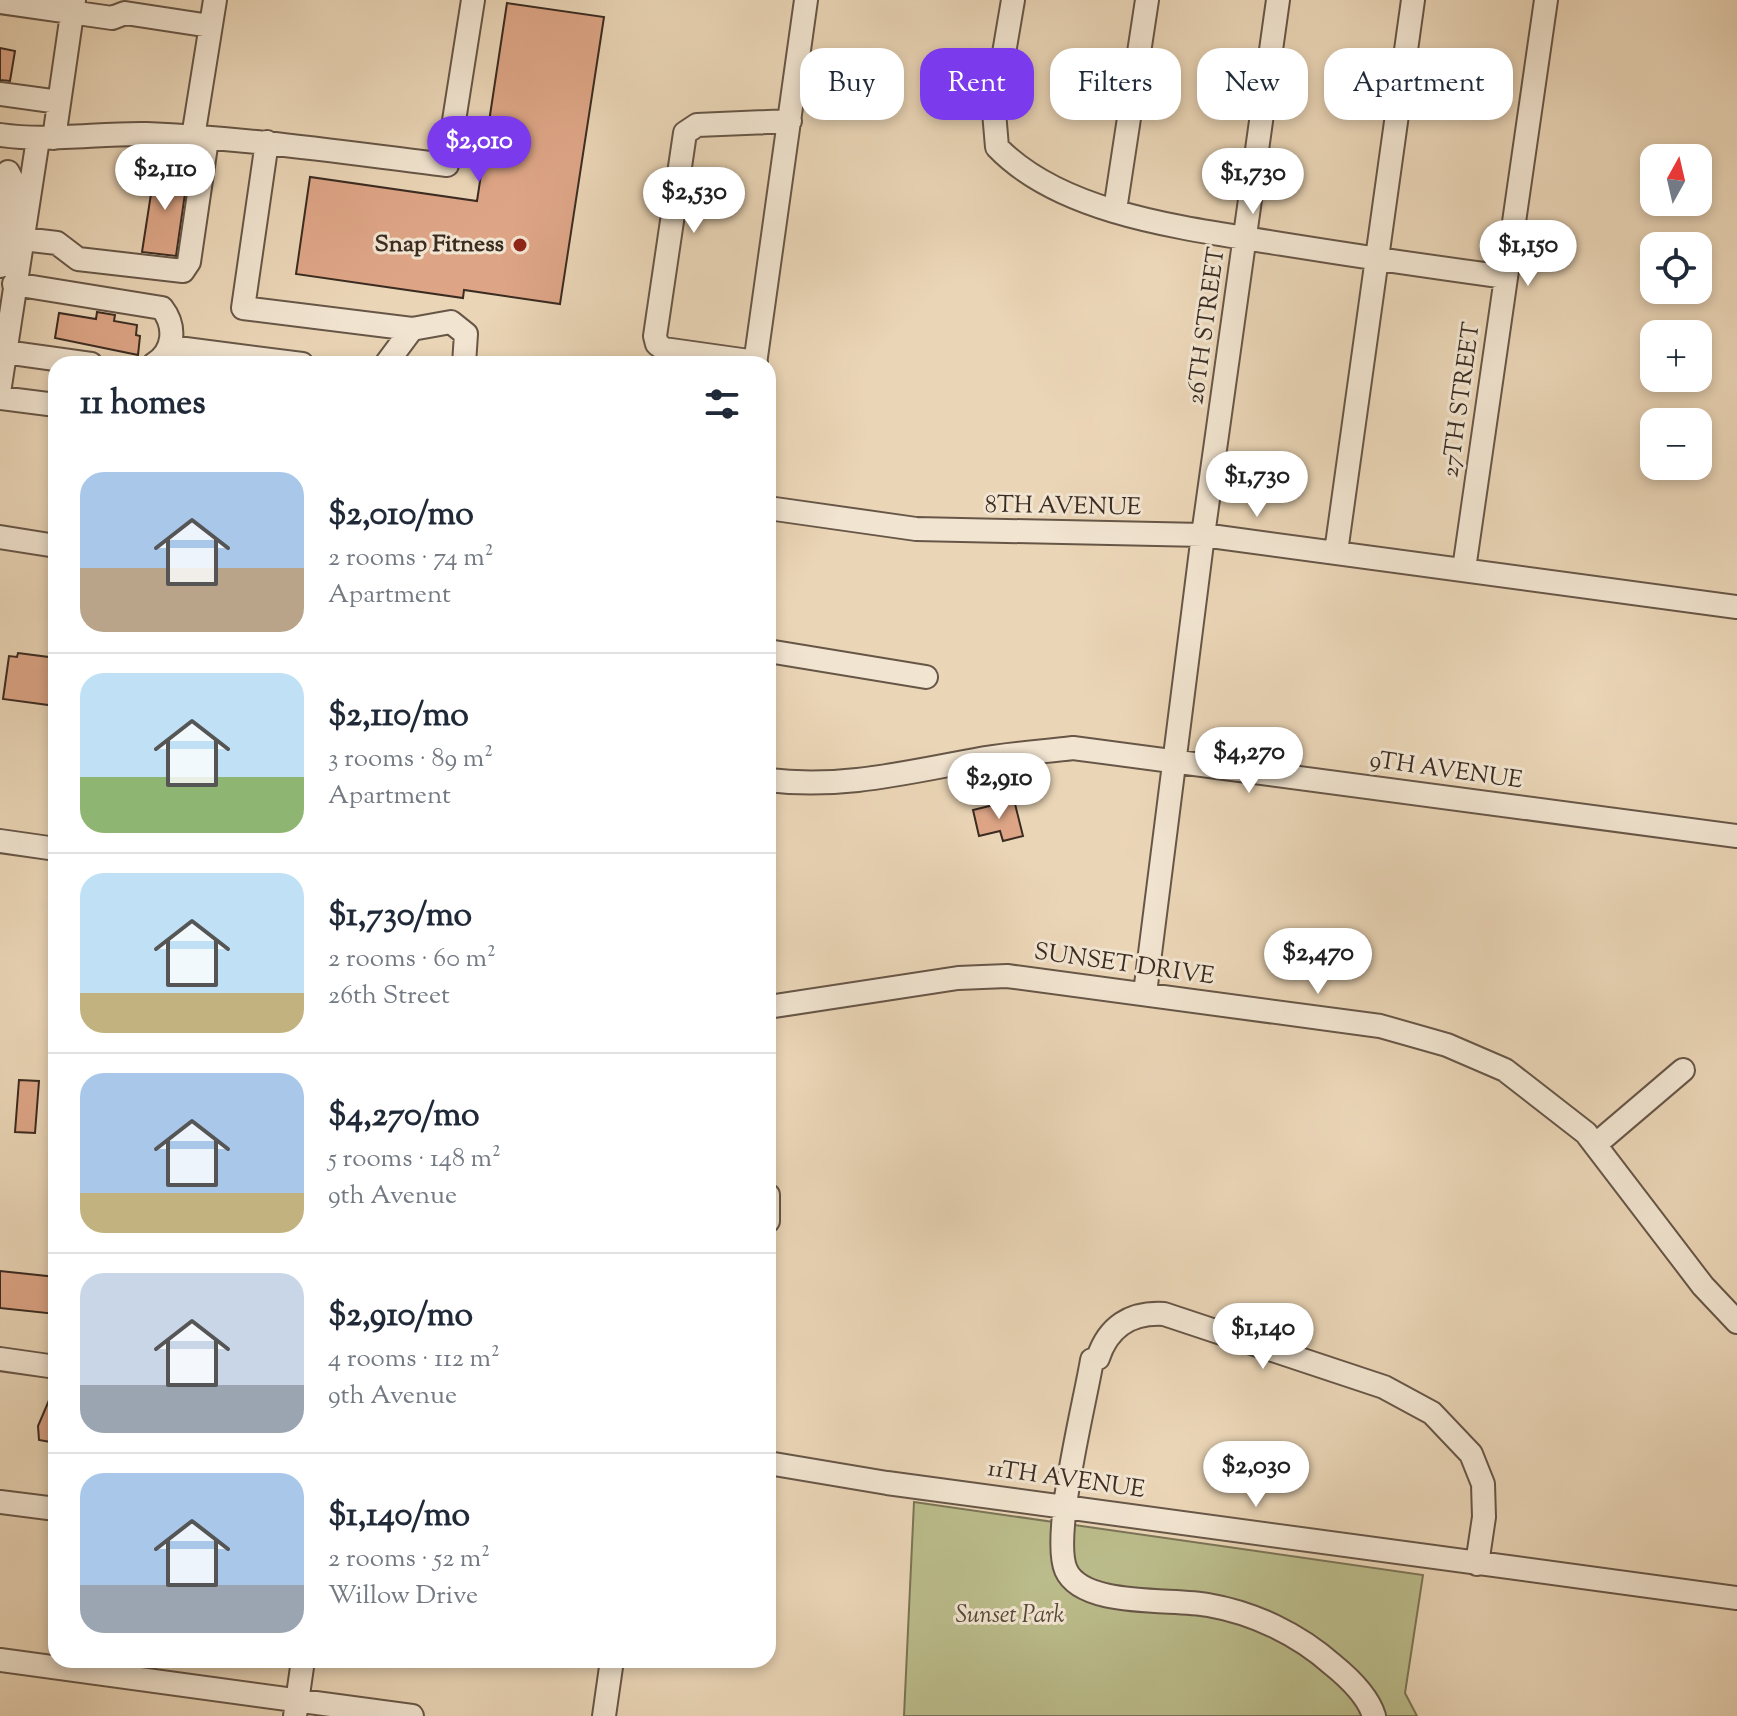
<!DOCTYPE html>
<meta charset="utf-8">
<style>
:root{--surface:#fff;--page:#f6f6f7;--text:#1f2937;--muted:#747a83;--line:#e0e1e3;--accent:#7c3aed}
body{margin:0;font-family:"Sorts Mill Goudy",serif;background:var(--page);color:var(--text);height:100vh;display:flex;flex-direction:column;font-size:30px;white-space:nowrap}
*{box-sizing:border-box;margin:0}
p{font-size:26px;color:var(--muted)}
.icon{flex:none;width:44px;height:44px;fill:none;stroke:currentColor;stroke-width:2;stroke-linecap:round;stroke-linejoin:round}
.map{position:relative;flex:1;overflow:hidden}
.sheet{position:absolute;left:48px;top:356px;width:728px;height:1312px;display:flex;flex-direction:column;background:var(--surface);border-radius:24px;box-shadow:0 4px 12px #0003}
.sheet>*{flex:none}
.guide{position:absolute;left:800px;top:48px;width:760px;height:72px;display:flex;gap:16px}
.needle{width:52px;rotate:8deg}
.buttons{position:absolute;left:1640px;top:144px;display:grid;gap:16px}
.buttons a{display:grid;place-items:center;width:72px;height:72px;border-radius:16px;background:var(--surface);box-shadow:0 4px 12px #0003;font-size:40px}
.price{position:absolute;translate:-50% -68px;padding:0 18px;border-radius:28px;background:#fff;color:#222;font-size:26px;line-height:52px;filter:drop-shadow(0 2px 4px #0008)}
.price::after{content:'';position:absolute;left:50%;top:48px;width:24px;height:18px;margin-left:-12px;background:inherit;clip-path:polygon(0 0,100% 0,50% 100%)}
.price.selected{background:var(--accent);color:#fff}
ul{padding:0;list-style:none}
li{display:flex;align-items:center;gap:24px;height:200px;padding:0 32px}
li+li{border-top:2px solid var(--line)}
li span{display:grid;place-items:center;flex:none;width:224px;height:160px;border-radius:24px;color:#555}
li>.icon{margin-inline-start:auto}
span .icon{width:96px;height:96px;fill:#fffc;stroke-width:1}
li b{font-size:34px}
h2{display:flex;justify-content:space-between;align-items:center;height:96px;padding:0 32px;font-size:34px}
.chip{padding:0 28px;border-radius:24px;background:var(--surface);box-shadow:0 4px 12px #0003;font-size:28px;line-height:72px}
.chip.selected{background:var(--accent);color:#fff}
.map>svg:first-child{display:block}
</style>
<div class="map">
<svg width="1737" height="1716" viewBox="0 0 1737 1716">
<rect width="100%" height="100%" fill="#ead5b6"/>
<filter id="stains"><feTurbulence type="fractalNoise" baseFrequency=".0025" numOctaves="4"/><feColorMatrix values="0 0 0 0 .2 0 0 0 0 .09 0 0 0 0 .02 0 0 0 .5 -.17"/></filter>
<radialGradient id="worn" r=".72"><stop offset=".6" stop-color="#630" stop-opacity="0"/><stop offset="1" stop-color="#630" stop-opacity=".3"/></radialGradient>
<path fill="#bbbc8b" stroke="#7b7456" stroke-width="2" d="M914 1502 1423 1575 1405 1693 1417 1716H904Z"/>
<path fill="#dda586" stroke="#3b2c22" stroke-width="2" d="M507 3 604 17 560 304 464 290 463 298 296 274 310 177 477 201Z
M0 48 15 51 10 81 0 80Z
M155 168 188 173 176 256 142 252Z
M97 312 115 315 114 321 137 325 136 335 140 336 138 355 55 338 59 313 96 319Z
M18 653 56 658V706L3 699 9 656 17 657Z
M1014 800 1023 836 1003 841 1000 831 979 836 973 810Z
M19 1080 39 1081 35 1133 15 1132Z
M0 1271 56 1277V1314L0 1308Z
M56 1384V1443L39 1440 38 1426Z"/>
<g fill="none" stroke-linecap="round" stroke-linejoin="round">
<g stroke="#675647" stroke-width="26">
<path id="minor" d="M1013 0 994 112 997 147C1063 216 1192 229 1282 244 1357 256 1431 267 1506 277
M0 2 112 18 125 13 210 26
M0 94 59 102
M0 135C49 142 98 133 147 134 248 138 347 153 447 165L473 0
M193 137 215 0
M54 138 74 0
M267 142 243 308 412 329 451 322 466 334 464 364
M1115 210 1147 0
M23 239 57 243 78 259 183 271 189 262 207 139
M0 266 11 178 8 172
M14 284 162 308C176 326 175 351 154 364
M170 347 302 364
M5 352 91 364
M756 362 664 349 657 344 655 336 685 133 697 125 790 121
M386 364 412 329
M755 364 806 0
M0 386 38 139
M0 398 56 405
M768 508 916 529 1203 535 1737 607
M0 537 56 546
M1336 552 1413 0
M1464 569 1546 0
M768 651 926 677
M768 780C840 789 904 773 975 760 1007 754 1040 752 1073 748L1737 836
M0 841 56 849
M1145 993 1203 535 1278 0
M768 1007 958 978 1007 976 1380 1026 1447 1045 1505 1070 1586 1133 1703 1286 1737 1322
M1595 1145 1683 1070
M768 1195V1221
M0 1359 56 1367
M768 1463 887 1483 1737 1598
M0 1502 56 1509
M0 1660 412 1716
M295 1716 303 1660
M604 1716 612 1660
M1374 1716C1368 1696 1349 1678 1333 1665 1298 1634 1254 1613 1208 1605 1172 1598 1083 1608 1066 1570 1051 1536 1085 1403 1092 1360L1098 1358C1108 1327 1130 1312 1164 1314L1384 1387 1432 1413 1471 1454 1483 1484 1484 1517 1477 1564"/>
</g>
<use href="#minor" stroke="#f1e4d0" stroke-width="22"/>
</g>
<circle fill="#8f2418" stroke="#f1e4d0" stroke-width="3" cx="520" cy="245" r="8"/>
<g text-anchor="middle" dominant-baseline="central" stroke-width="6" stroke-linejoin="round" paint-order="stroke">
<g font-size="24" font-weight="bold" fill="#3b2c22" stroke="#f1e4d0" text-anchor="end">
<text x="504" y="245">Snap Fitness</text>
</g>
<g font-size="24" fill="#3b2c22" stroke="#f1e4d0">
<text transform="translate(1207 326) rotate(-82)">26TH STREET</text>
<text transform="translate(1462 400) rotate(-82)">27TH STREET</text>
<text transform="translate(1063 507) rotate(1)">8TH AVENUE</text>
<text transform="translate(1446 771) rotate(8)">9TH AVENUE</text>
<text transform="translate(1124 965) rotate(8)">SUNSET DRIVE</text>
<text transform="translate(1066 1480) rotate(8)">11TH AVENUE</text>
</g>
<g font-size="24" font-style="italic" fill="#554937" stroke="#f1e4d0">
<text x="1010" y="1616">Sunset Park</text>
</g>
</g>
<rect width="100%" height="100%" filter="url(#stains)"/>
<rect width="100%" height="100%" fill="url(#worn)"/>
</svg>
<div class="buttons">
<a><svg class="needle" viewBox="-14 -14 28 28"><path d="M0-13l5 13h-10z" fill="#e53935"/><path d="M0 13l5-13h-10z" fill="#747a83"/></svg></a>
<a><svg class="icon" aria-label="locate" viewBox="0 0 24 24"><circle cx="12" cy="12" r="6"/><path d="M12 2v4M12 18v4M2 12h4M18 12h4"/></svg></a>
<a>+</a>
<a>−</a>
</div>
<b class="price selected" style="left:479px;top:184px">$2,010</b>
<b class="price" style="left:165px;top:212px">$2,110</b>
<b class="price" style="left:1253px;top:216px">$1,730</b>
<b class="price" style="left:694px;top:235px">$2,530</b>
<b class="price" style="left:1528px;top:288px">$1,150</b>
<b class="price" style="left:1257px;top:519px">$1,730</b>
<b class="price" style="left:1249px;top:795px">$4,270</b>
<b class="price" style="left:999px;top:821px">$2,910</b>
<b class="price" style="left:1318px;top:996px">$2,470</b>
<b class="price" style="left:1263px;top:1371px">$1,140</b>
<b class="price" style="left:1256px;top:1509px">$2,030</b>
<div class="guide">
<a class="chip">Buy</a>
<a class="chip selected">Rent</a>
<a class="chip">Filters</a>
<a class="chip">New</a>
<a class="chip">Apartment</a>
</div>
<section class="sheet">
<h2>11 homes<svg class="icon" aria-label="filters" viewBox="0 0 24 24"><path d="M4 7h16M4 17h16"/><circle cx="9" cy="7" r="2"/><circle cx="15" cy="17" r="2"/></svg></h2>
<ul>
<li><span style="background:linear-gradient(#a9c7e8 60%,#b9a48a 0)"><svg class="icon" aria-label="home" viewBox="0 0 24 24"><path d="M3 11l9-7 9 7M6 9v11h12V9"/></svg></span><div><b>$2,010/mo</b><p>2 rooms · 74 m²</p><p>Apartment</p></div></li>
<li><span style="background:linear-gradient(#bfe0f5 65%,#8fb573 0)"><svg class="icon" aria-label="home" viewBox="0 0 24 24"><path d="M3 11l9-7 9 7M6 9v11h12V9"/></svg></span><div><b>$2,110/mo</b><p>3 rooms · 89 m²</p><p>Apartment</p></div></li>
<li><span style="background:linear-gradient(#bfe0f5 75%,#c2b280 0)"><svg class="icon" aria-label="home" viewBox="0 0 24 24"><path d="M3 11l9-7 9 7M6 9v11h12V9"/></svg></span><div><b>$1,730/mo</b><p>2 rooms · 60 m²</p><p>26th Street</p></div></li>
<li><span style="background:linear-gradient(#a9c7e8 75%,#c2b280 0)"><svg class="icon" aria-label="home" viewBox="0 0 24 24"><path d="M3 11l9-7 9 7M6 9v11h12V9"/></svg></span><div><b>$4,270/mo</b><p>5 rooms · 148 m²</p><p>9th Avenue</p></div></li>
<li><span style="background:linear-gradient(#c9d6e8 70%,#9aa5b1 0)"><svg class="icon" aria-label="home" viewBox="0 0 24 24"><path d="M3 11l9-7 9 7M6 9v11h12V9"/></svg></span><div><b>$2,910/mo</b><p>4 rooms · 112 m²</p><p>9th Avenue</p></div></li>
<li><span style="background:linear-gradient(#a9c7e8 70%,#9aa5b1 0)"><svg class="icon" aria-label="home" viewBox="0 0 24 24"><path d="M3 11l9-7 9 7M6 9v11h12V9"/></svg></span><div><b>$1,140/mo</b><p>2 rooms · 52 m²</p><p>Willow Drive</p></div></li>
</ul>
</section>
</div>
